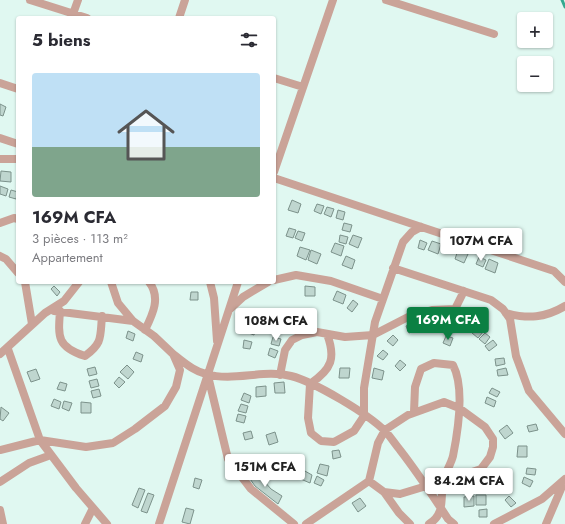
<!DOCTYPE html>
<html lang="fr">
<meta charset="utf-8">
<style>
:root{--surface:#fff;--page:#f7f7f7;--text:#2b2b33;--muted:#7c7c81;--accent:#0b8043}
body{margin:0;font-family:Jost,sans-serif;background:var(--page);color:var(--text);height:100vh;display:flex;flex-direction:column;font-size:15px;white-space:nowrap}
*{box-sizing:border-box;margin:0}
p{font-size:13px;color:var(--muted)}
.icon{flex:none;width:22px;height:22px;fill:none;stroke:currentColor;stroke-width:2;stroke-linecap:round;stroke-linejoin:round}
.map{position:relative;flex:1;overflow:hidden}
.panel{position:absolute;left:16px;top:16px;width:260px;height:268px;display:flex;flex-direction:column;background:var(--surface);border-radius:4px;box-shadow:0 1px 3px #0004}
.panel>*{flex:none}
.fabs{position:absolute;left:517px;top:12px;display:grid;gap:8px}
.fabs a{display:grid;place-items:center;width:36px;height:36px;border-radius:4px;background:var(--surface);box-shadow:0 1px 3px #0004;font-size:20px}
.price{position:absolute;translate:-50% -34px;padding:0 9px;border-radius:4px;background:#fff;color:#222;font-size:13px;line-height:26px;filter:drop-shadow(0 1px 2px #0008)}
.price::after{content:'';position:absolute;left:50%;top:24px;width:12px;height:9px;margin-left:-6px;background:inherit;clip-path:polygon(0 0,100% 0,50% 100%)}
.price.on{background:var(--accent);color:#fff}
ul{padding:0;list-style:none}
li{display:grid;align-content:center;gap:8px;height:212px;padding:0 16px}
li span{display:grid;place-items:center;height:124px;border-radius:4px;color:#555}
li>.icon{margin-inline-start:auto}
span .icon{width:72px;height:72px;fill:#fffc;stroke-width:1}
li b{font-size:17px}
h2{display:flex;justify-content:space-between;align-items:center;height:48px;padding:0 16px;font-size:17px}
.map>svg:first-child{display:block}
</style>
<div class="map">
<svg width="565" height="524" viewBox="0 0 565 524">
<rect width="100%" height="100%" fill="#e0f8f1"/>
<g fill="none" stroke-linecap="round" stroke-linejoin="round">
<path stroke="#35a990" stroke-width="3" d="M562 0 565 7"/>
</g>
<path fill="#bfd6cf" stroke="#7c928b" d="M0 104 6 107 3 116 0 115Z
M1 171 11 172V182L0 181Z
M0 186 8 189 6 196 0 194Z
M11 190 18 192 16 199 9 197Z
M292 200 301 204 298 213 288 210Z
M317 204 324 206 321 214 314 211Z
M327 207 334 209 331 217 324 214Z
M338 210 345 212 343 220 336 218Z
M344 223 352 225 350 232 342 230Z
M289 228 296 230 293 238 286 236Z
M298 231 305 233 302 241 295 238Z
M340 235 348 237 346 244 339 242Z
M353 235 362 238 358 248 349 244Z
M420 240 427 243 424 250 418 248Z
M432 241 441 244 438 254 428 250Z
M335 243 344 246 341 256 331 252Z
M300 247 310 250 306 260 297 256Z
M311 250 321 254 317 264 308 260Z
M458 250 468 254 464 263 455 259Z
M346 256 355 260 352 269 342 265Z
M479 257 486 260 483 267 476 264Z
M489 259 498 263 495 273 485 269Z
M54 286 60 292 57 296 51 289Z
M305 286 315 287V296H305Z
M337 291 346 295 343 304 333 300Z
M191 292H198V300H190Z
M353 300 358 304 352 312 347 308Z
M258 312 265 317 260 323 254 318Z
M433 316 442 317 443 327H433Z
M460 320 466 323 463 330 456 327Z
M412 323 416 330 409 333 406 326Z
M248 325 256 328 254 335 246 332Z
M477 327 483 332 478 338 472 333Z
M128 331 135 334 133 341 126 338Z
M485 333 490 337 485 344 479 339Z
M393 335 398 340 393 346 387 341Z
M446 336 453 338 450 346 443 343Z
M273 337 281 339 279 346 271 344Z
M244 340 252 342 250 349 243 348Z
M493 340 497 345 489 351 485 346Z
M270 348 278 351 275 358 268 355Z
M383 350 388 354 383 360 377 356Z
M136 352 143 355 141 362 133 359Z
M504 358 505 364 496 366 495 359Z
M400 360 406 365 400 371 395 366Z
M127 365 134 372 128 379 120 372Z
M95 367 97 374 89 376 87 369Z
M340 368H350L349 378H339Z
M374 368 384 371 382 380 372 378Z
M506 368 508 375 498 376 497 370Z
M36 369 40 379 31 382 27 372Z
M119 377 125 382 119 388 114 383Z
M97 379 99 386 91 388 89 381Z
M60 382 67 384 65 391 57 389Z
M284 382 285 393H275L274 383Z
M266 386V396L256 397V387Z
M492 388 500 392 497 397 489 393Z
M99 389 101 396 93 398 91 391Z
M244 393 251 396 249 403 241 400Z
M487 397 496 401 494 407 485 403Z
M54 399 61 402 59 409 51 406Z
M64 401 72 403 69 411 62 408Z
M81 402 91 403V413H81Z
M241 404 248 406 246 413 238 411Z
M1 407 9 413 3 421 0 419Z
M238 414 246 416 244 423 236 421Z
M536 424 538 430 529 432 527 426Z
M507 425 513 433 505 439 499 431Z
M251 431 253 438 245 440 243 433Z
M275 432 278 442 269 445 266 435Z
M518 446H527V457H517Z
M339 450 341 457 333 459 332 451Z
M271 455 277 470 270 473 268 468 262 470 259 460Z
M287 461 312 475 310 483 296 477 282 468Z
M320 464 329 466 327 476 317 473Z
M527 468 536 469 535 475 526 474Z
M256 472 271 489 282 496 278 504 255 486 248 476Z
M317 476 324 480 321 486 314 483Z
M524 477 533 481 530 487 522 483Z
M195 478 202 480 199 489 193 487Z
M475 482H483V489H475Z
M139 488 145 490 138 508 132 505Z
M148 493 154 495 147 513 141 511Z
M476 495H486V505H476Z
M474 496V506L464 507V497Z
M509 496 516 503 511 507 505 500Z
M360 498 366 506 358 512 352 503Z
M186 508 194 510 190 524 182 522Z
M487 509V517H479V510Z"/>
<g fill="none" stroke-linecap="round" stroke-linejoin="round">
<path stroke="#caa398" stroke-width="8" d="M30 0 87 18
M386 0 494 34
M73 14 78 0
M179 18 185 0
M274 78 303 87
M0 83 18 89
M0 138 18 144
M0 159H18
M274 172 333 0
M274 178 554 271 565 282
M0 223 14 218 18 219
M0 256 6 259 18 273
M393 268 491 300 503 309 510 319 516 356 529 391 565 434
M274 280 296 275 331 281 383 299
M25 282 32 324
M210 282 214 298 217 341
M230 309 243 297 268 282
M54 311 133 321
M60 311C58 337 57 347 85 356 103 343 100 337 102 316
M506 313C528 319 545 318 565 306
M145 330C153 314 161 297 149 282
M327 334C336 358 332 369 310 384L308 418 311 433 321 441 334 442 354 431 364 416V388L375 322 403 242 412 232 421 227
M8 349 40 440 76 488 107 524
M0 354 45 313 64 301 79 282
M173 354C184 362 193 371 206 374 234 382 263 369 291 376 315 382 368 414 385 431 390 436 395 444 400 450 417 472 433 496 448 519L454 524
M280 375 285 350 292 340 302 335 317 332 345 337 373 335 410 316 432 310 455 309 464 291
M208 376 228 459 251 489 294 524
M414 412 415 387 421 369 434 363 453 365C465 388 458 431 453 456 451 464 446 471 444 479 439 496 447 513 429 524
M0 450 40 440 86 447 113 443 135 429 165 406 176 387 180 370 173 354 154 336 133 321 118 303 111 282
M0 482 29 463 51 455
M384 492 399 513 410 524
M0 510 3 524
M85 524 93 508
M159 524 238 282
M306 524 369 481 378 443 385 430 408 415 444 402 459 408 485 427 493 439V447L490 457 481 469 466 474 400 494 384 492 369 481
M494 524 542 499 565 479
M546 524 564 482"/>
</g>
</svg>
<div class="fabs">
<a>+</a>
<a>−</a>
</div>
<b class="price" style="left:481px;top:262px">107M CFA</b>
<b class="price on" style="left:448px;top:341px">169M CFA</b>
<b class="price" style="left:276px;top:342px">108M CFA</b>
<b class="price" style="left:265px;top:488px">151M CFA</b>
<b class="price" style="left:469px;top:502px">84.2M CFA</b>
<section class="panel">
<h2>5 biens<svg class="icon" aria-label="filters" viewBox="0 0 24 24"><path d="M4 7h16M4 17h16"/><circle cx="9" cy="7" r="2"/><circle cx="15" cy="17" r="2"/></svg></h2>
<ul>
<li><span style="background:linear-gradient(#bfe0f5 60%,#7fa58c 0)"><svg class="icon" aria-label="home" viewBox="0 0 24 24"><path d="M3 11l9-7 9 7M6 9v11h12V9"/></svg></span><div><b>169M CFA</b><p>3 pièces · 113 m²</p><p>Appartement</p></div></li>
</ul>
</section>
</div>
